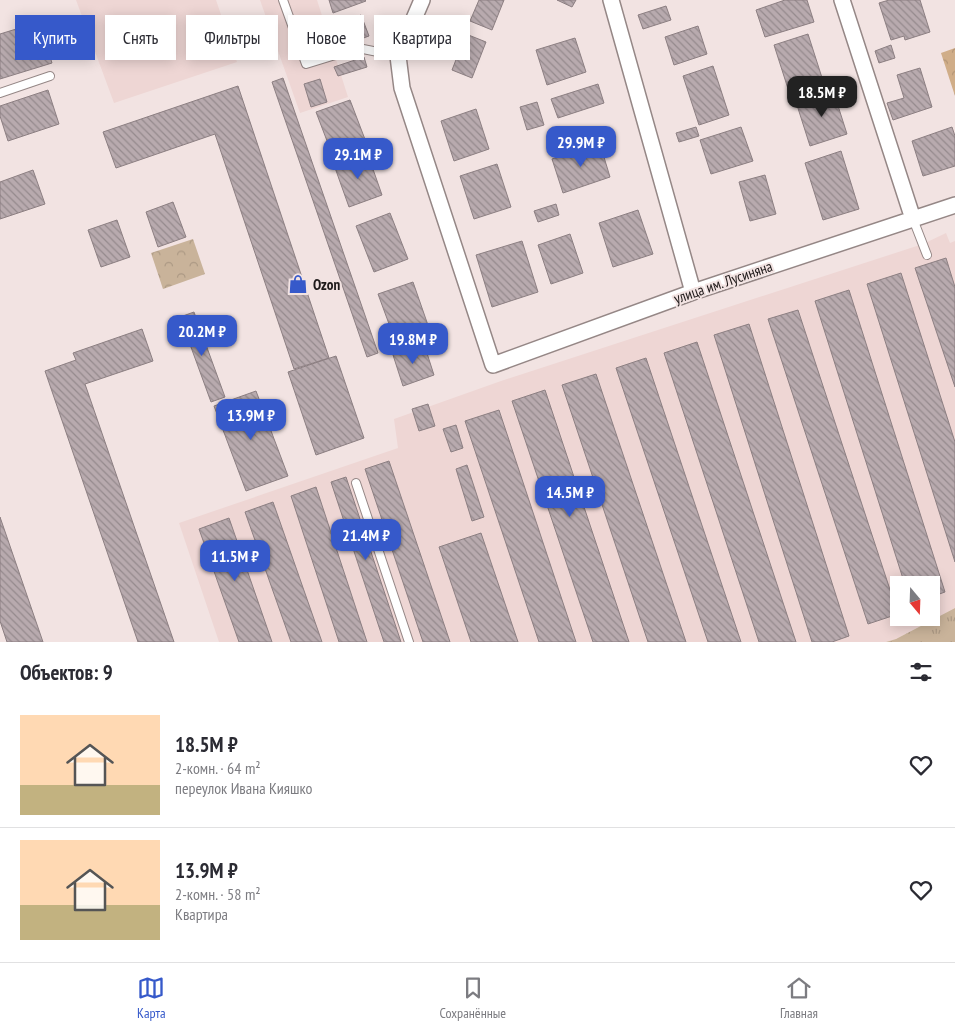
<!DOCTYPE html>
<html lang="ru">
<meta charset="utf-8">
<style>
:root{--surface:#fff;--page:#f2f2f3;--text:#2b2b33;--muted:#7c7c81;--line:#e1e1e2;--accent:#3659ca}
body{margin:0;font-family:"PT Sans Narrow",sans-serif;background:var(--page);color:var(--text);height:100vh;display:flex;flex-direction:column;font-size:19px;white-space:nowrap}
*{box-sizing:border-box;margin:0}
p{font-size:16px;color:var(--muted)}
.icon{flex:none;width:28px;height:28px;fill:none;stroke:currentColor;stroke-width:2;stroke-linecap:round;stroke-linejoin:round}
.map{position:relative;height:642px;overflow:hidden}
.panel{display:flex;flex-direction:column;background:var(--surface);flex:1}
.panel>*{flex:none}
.banner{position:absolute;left:15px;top:15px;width:500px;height:45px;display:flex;gap:10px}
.needle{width:32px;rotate:161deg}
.buttons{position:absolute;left:890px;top:576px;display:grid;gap:10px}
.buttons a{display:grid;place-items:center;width:50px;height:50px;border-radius:0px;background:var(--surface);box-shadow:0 2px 12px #0003;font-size:25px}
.price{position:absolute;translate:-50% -42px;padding:0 11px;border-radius:10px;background:var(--accent);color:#fff;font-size:16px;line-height:32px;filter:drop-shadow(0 1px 2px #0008)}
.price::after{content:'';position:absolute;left:50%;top:30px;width:15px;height:11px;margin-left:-8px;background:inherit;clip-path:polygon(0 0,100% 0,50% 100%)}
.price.current{background:#222;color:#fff}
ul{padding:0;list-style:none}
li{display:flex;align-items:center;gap:15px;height:125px;padding:0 20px}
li+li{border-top:1px solid var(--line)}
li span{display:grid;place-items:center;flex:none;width:140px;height:100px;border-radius:0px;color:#555}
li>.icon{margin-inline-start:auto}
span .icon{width:60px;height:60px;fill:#fffc;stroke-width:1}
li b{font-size:21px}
h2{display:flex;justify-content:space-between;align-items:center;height:60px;padding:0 20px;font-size:21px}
.tag{padding:0 18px;border-radius:0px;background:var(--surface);box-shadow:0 2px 12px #0003;font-size:18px;line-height:45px}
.tag.current{background:var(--accent);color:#fff}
.menu{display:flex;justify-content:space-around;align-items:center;height:70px;border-top:1px solid var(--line);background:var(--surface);font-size:14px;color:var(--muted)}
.menu a{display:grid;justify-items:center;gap:2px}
.menu .current{color:var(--accent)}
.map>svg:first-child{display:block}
</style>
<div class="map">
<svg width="955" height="642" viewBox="0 0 955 642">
<defs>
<pattern id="grass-tufts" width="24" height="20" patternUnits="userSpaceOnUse" patternTransform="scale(1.25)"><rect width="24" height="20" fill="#c9b39a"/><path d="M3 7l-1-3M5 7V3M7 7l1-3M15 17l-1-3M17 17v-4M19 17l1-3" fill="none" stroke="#ac9984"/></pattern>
<pattern id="forest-crowns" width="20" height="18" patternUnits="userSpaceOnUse" patternTransform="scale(1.25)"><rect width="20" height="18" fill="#d0ad88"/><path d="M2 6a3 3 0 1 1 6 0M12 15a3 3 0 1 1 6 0" fill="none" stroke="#b29475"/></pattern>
<pattern id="park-crowns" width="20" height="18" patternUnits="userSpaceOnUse" patternTransform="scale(1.25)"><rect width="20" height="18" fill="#c9b39a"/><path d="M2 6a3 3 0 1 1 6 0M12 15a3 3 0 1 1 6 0" fill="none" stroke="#ac9984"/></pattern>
<pattern id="building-back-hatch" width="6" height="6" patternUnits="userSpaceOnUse" patternTransform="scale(1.25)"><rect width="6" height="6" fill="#b8aaae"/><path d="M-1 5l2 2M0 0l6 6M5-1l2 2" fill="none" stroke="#958a8d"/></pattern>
</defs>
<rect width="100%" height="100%" fill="#f2e3e2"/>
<path fill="#eed6d4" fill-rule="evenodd" d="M76 0H216L237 62 114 103Z
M260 0H317L348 97 300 113Z
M946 233 950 243 955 241V608L896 639 886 642H219L179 523 398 448 394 419 501 381 923 244ZM899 585H931V618H899Z"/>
<path fill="url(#grass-tufts)" d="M955 608V642H886L896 639Z"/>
<path fill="url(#forest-crowns)" d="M955 48V96L941 53Z"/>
<path fill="url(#park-crowns)" d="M193 239 205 274 163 289 151 253Z"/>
<path fill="url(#building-back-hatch)" stroke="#8c7f82" d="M329 0H365L366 1 333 13Z
M479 0H504L492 30 470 21Z
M557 0H576L572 7Z
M785 0H807L814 22 765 37 756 10Z
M889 0H920L930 32 905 40 904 36 891 40 879 3Z
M666 6 671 20 643 29 638 15Z
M361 15 369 36 347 44 340 23Z
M39 22 52 63 0 79V34Z
M698 26 707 54 674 65 665 37Z
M466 34 486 42 472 78 452 70Z
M808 34 824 84 790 95 774 45Z
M575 38 586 72 547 85 536 50Z
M891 45 895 58 879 63 875 51Z
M364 57 367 67 338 76 334 67Z
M713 66 729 115 699 125 683 76Z
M920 68 932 107 893 120 887 103 904 98 897 75Z
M283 78 378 353 367 357 272 82Z
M320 79 327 102 311 107 304 84Z
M598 84 604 103 558 118 551 99Z
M238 86 329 358 294 369 215 134 116 168 103 132Z
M48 90 59 124 8 141 0 116V106Z
M833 90 847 134 810 146 796 102Z
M350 100 366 142 332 154 316 112Z
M537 102 544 125 527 130 520 107Z
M476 109 489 149 454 161 441 121Z
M696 127 699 136 679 142 676 133Z
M741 127 753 161 711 174 700 140Z
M952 127 955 136V166L923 176 912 141Z
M600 144 610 177 563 193 552 159Z
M841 151 859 209 823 220 805 163Z
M367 152 382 195 349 207 334 165Z
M497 164 511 207 474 219 460 176Z
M33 170 45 204 0 219V182Z
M765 175 776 214 750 221 739 182Z
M173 202 186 237 158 247 146 212Z
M556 204 559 215 538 222 534 211Z
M638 210 653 254 613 267 599 223Z
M390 213 408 259 374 272 356 226Z
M117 220 130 257 101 267 88 230Z
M570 234 583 273 551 284 538 245Z
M522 241 538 292 492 307 476 255Z
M946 258 955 287V387L915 268Z
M901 273 955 442V562L867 284Z
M413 282 430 331 396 343 378 294Z
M849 290 945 592 931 597V585H905L815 301Z
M798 310 898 614 868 624 768 319Z
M194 312 225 397 211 402 180 317Z
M749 324 849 636 832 642H812L714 335Z
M142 329 153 361 85 384 174 642H138L45 371 76 360 73 353Z
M697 342 796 642H759L664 353Z
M424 344 434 375 403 386 393 355Z
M336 356 364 438 316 455 288 372Z
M646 358 741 642H708L616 368Z
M596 374 686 642H648L562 385Z
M545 390 629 642H593L512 401Z
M256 391 288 476 246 491 214 406Z
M428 404 435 426 419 431 412 409Z
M499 410 576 642H539L465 421Z
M456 425 463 448 451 452 443 429Z
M389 461 450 642H423L365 469Z
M467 465 484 517 472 521 456 469Z
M346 477 401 642H384L331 482Z
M316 487 367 642H339L291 496Z
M273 502 322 642H291L245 512Z
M0 517 43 642H7L0 621Z
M229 518 272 642H239L199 529Z
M481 533 518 642H471L439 547Z"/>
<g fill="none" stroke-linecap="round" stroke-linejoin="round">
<g stroke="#958786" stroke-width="10">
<path id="service" d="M283 0 306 64 358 48 398 56
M0 93 50 76
M913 219 927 255
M356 483 409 642"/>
</g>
<g stroke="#958786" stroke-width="18">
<path id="minor" d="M422 0 398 56 402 88 493 365 693 292 955 205
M611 0 693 292
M842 0 913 219"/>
</g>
<use href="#service" stroke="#fff" stroke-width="8"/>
<use href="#minor" stroke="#fff" stroke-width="15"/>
</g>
<defs>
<g id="shop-bare" transform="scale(1.5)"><path d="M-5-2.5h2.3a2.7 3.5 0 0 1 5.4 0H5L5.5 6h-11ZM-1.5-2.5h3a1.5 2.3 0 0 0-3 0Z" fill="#3659ca" stroke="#f2e3e2" stroke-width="2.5" paint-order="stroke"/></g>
</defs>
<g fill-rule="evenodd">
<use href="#shop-bare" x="298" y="284"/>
</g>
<g text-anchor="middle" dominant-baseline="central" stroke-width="4" stroke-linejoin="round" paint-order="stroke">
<g font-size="15" fill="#1f1a1a" stroke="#f2e3e2">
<text transform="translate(723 282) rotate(-19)">улица им. Лусиняна</text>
</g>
<g font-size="15" font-weight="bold" fill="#1f1a1a" stroke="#f2e3e2" text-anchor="start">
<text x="313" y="284">Ozon</text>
</g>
</g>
</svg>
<div class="buttons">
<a><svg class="needle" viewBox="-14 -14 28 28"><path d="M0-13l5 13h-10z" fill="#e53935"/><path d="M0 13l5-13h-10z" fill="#7c7c81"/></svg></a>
</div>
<b class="price current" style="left:822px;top:118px">18.5M ₽</b>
<b class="price" style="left:581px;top:168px">29.9M ₽</b>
<b class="price" style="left:358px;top:180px">29.1M ₽</b>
<b class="price" style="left:202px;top:357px">20.2M ₽</b>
<b class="price" style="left:413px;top:365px">19.8M ₽</b>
<b class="price" style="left:251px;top:441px">13.9M ₽</b>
<b class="price" style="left:570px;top:518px">14.5M ₽</b>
<b class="price" style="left:366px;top:561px">21.4M ₽</b>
<b class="price" style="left:235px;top:582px">11.5M ₽</b>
<div class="banner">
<a class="tag current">Купить</a>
<a class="tag">Снять</a>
<a class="tag">Фильтры</a>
<a class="tag">Новое</a>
<a class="tag">Квартира</a>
</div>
</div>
<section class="panel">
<h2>Объектов: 9<svg class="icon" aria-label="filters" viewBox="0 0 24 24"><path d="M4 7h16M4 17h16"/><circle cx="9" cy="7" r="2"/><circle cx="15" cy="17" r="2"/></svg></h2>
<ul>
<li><span style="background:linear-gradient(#ffd9b3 70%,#c2b280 0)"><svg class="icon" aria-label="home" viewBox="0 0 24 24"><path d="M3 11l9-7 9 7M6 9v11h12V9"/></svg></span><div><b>18.5M ₽</b><p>2-комн. · 64 m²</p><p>переулок Ивана Кияшко</p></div><svg class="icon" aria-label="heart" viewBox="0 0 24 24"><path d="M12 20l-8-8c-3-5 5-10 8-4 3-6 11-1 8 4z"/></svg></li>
<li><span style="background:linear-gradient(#ffd9b3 65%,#c2b280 0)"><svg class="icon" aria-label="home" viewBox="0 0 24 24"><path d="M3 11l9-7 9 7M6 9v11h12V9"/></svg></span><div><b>13.9M ₽</b><p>2-комн. · 58 m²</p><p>Квартира</p></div><svg class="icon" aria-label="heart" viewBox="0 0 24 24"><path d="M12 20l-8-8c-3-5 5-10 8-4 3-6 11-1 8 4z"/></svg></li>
</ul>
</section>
<nav class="menu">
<a class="current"><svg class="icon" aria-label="map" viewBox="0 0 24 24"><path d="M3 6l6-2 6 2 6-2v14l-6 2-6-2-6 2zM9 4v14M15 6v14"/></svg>Карта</a>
<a><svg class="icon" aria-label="saved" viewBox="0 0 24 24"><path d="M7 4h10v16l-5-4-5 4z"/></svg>Сохранённые</a>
<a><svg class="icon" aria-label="home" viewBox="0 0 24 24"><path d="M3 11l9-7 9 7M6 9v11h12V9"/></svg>Главная</a>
</nav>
